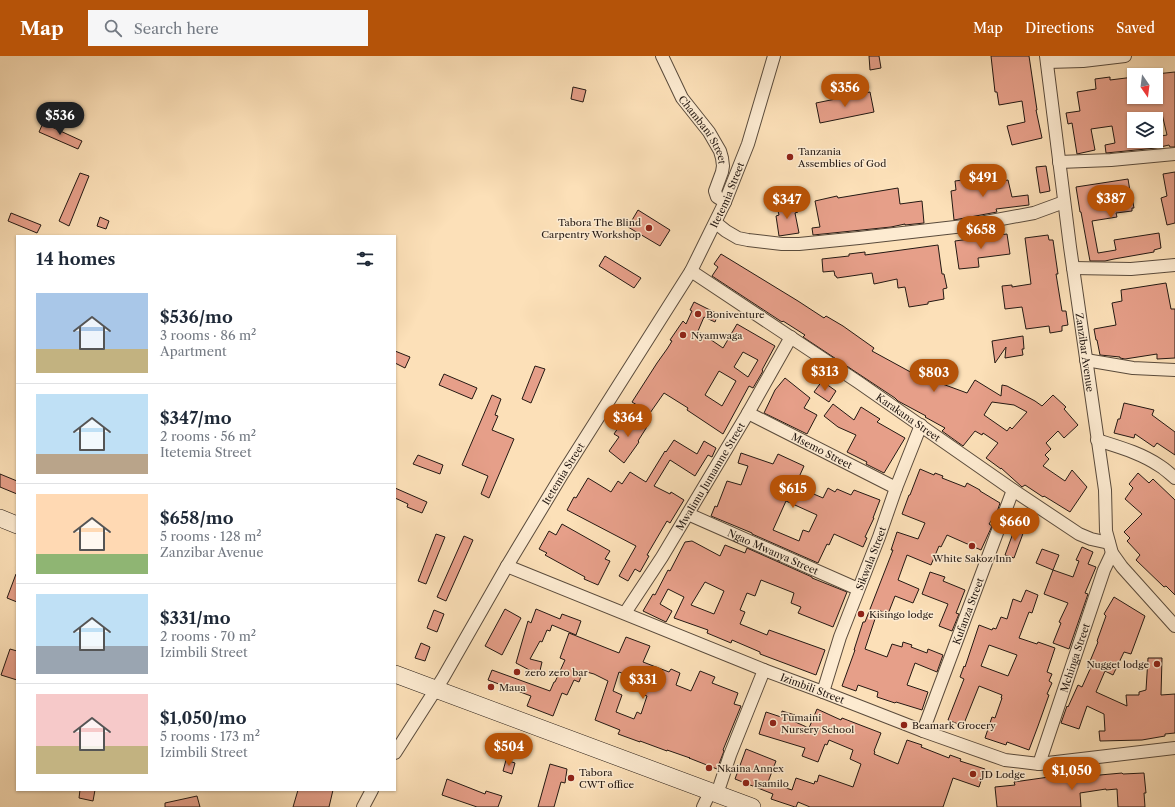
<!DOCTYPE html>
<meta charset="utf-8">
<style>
:root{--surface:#fff;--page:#f6f6f7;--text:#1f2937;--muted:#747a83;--line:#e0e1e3;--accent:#b45309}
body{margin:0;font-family:"Libre Caslon Text",serif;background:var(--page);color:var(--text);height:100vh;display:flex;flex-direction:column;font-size:15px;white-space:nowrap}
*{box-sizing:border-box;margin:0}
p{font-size:13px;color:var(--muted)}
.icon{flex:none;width:22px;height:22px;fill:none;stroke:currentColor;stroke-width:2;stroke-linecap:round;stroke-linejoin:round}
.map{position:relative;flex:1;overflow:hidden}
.sheet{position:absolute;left:16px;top:179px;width:380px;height:556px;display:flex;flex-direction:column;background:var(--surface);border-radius:0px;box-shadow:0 1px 3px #0004}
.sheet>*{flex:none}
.needle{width:26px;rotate:166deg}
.buttons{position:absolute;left:1127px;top:12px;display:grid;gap:8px}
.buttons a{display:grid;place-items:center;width:36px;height:36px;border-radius:0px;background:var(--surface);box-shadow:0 1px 3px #0004;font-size:20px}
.price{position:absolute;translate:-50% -34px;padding:0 9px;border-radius:14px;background:var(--accent);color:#fff;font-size:13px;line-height:26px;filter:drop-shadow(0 1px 2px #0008)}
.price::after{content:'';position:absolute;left:50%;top:24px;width:12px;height:9px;margin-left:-6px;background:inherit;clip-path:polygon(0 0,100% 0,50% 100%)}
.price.selected{background:#222;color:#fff}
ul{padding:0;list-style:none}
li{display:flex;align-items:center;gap:12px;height:100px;padding:0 20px}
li+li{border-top:1px solid var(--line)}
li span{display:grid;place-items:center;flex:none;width:112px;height:80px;border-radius:0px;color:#555}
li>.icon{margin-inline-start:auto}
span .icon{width:48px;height:48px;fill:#fffc;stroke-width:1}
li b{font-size:17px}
h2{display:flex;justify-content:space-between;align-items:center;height:48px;padding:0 20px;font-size:17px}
header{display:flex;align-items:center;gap:24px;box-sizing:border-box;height:56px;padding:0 20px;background:var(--accent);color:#fff}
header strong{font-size:19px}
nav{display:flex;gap:22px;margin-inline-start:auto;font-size:14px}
.search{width:280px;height:36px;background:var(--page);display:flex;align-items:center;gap:10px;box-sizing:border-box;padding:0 14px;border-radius:0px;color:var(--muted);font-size:15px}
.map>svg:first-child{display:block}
</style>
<header>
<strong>Map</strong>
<div class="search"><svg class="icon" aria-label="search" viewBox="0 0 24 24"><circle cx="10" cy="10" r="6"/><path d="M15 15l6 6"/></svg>Search here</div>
<nav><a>Map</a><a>Directions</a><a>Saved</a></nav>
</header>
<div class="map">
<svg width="1175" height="751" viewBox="0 0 1175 751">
<rect width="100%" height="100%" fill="#fce0b8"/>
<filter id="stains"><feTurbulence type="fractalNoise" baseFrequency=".005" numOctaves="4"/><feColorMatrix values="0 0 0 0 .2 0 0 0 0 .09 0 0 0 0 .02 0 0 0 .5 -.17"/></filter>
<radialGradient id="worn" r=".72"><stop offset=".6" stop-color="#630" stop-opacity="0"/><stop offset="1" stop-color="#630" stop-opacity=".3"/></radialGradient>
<path fill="#e69f89" stroke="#241913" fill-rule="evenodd" d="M869 0H879L881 12 870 14Z
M991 0H1029L1037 54H1036L1042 82 1012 89 1007 70 1025 66 1022 45 999 49 997 36H995Z
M1175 16V91H1170L1169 89 1156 92 1106 97 1105 89 1115 87 1112 70 1091 73 1095 94 1077 98 1072 67 1068 68 1066 57 1080 55 1077 36 1096 33 1095 23 1110 21V24L1134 21V41H1156V18ZM1162 58 1167 79 1161 80 1162 85H1134V63H1135V62Z
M573 31 586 34 583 46 571 43Z
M870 36 874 56 820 67 816 47Z
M43 67 82 85 78 93 39 76Z
M1046 110 1050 135 1040 137 1036 111Z
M1175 116V167L1167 169 1161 142 1167 140 1163 118Z
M80 117 89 120 69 170 59 165Z
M992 120 993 127 1008 124 1012 141 1028 139 1029 149 996 153 997 156 954 164 951 135 956 134 955 125Z
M1128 123 1131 141H1132L1134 152H1132V155L1116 157 1117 161 1092 165 1098 197 1116 194 1114 184 1159 177 1161 192 1154 194V196L1114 203 1105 205H1090L1081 156H1080L1076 131Z
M898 132 900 148 922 145 924 167 905 169V168L891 171 813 179 812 172 820 171 815 145 837 140 838 142Z
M796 147 798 156 795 157 799 177 779 180 776 160 779 159 777 151Z
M638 154 670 174 660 190 628 171Z
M11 157 41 169 37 177 8 165Z
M100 161 109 165 106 173 97 170Z
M1007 178 1010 198 978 202 979 211 959 213 955 185Z
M1048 179 1049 184H1053L1058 218H1056L1062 255H1066L1068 269 1062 270V275L1050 277 1049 270 1026 273 1022 251 1005 253 1002 230 1012 229V231L1031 228 1025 182Z
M938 189 942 218H944L947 232 943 233 944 243 928 246V248L909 251 905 231 898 232 897 223 874 228 872 217 837 222 836 220H835L834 215 823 216 822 203 849 200V198L865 196V199Z
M721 198 798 245 824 262 826 260 843 270 874 292 872 295 916 319 918 315 938 325 937 326 967 337 975 324 1001 340 1002 329 1007 330 1035 345 1042 350 1053 339 1066 351 1064 353 1078 369 1064 382 1058 375 1046 387 1051 393 1045 399 1049 403 1043 410 1065 425 1072 414 1087 431 1070 456 1044 440 1043 441 1025 429 1022 431 1001 412V413L986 402 998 387 983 377 982 379 975 375 963 390 942 375 945 372 925 361 926 360 898 345 895 342 803 281 805 279 783 265 782 266 712 220 718 211 714 208ZM992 346 1014 349 1027 356 1012 373 1010 371 1007 375 984 359Z
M605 200 641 222 634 232 599 210Z
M1166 227 1171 253H1175V302L1157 303V298L1125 303 1120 302V301L1100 299 1097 284H1096L1094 273 1116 269 1112 247 1122 245 1121 234Z
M694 246 718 258 715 266 704 261 698 275 723 292 737 268 775 290 762 314 763 315 753 332 749 330 723 378 687 354 688 352 664 337 650 357 632 346 657 307 667 293 672 285 670 284 683 265 686 268 692 255 690 254ZM743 296 758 304 748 321 734 311ZM719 315 736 325 722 350 705 339Z
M1023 280 1024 293H1022L1023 299 1005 302 1006 291 995 307 992 285Z
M395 295 410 301 405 312 395 307Z
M535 310 545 313 531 347 522 343Z
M444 318 477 332 472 343 439 329Z
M785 322 810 342 804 352 817 359 807 378 764 357 775 334Z
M822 325 836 335 829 346 814 336Z
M492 339 501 343 495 359 498 360 492 374 514 383 489 442 481 438 488 420 462 409Z
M1124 347 1154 354 1152 359 1175 376V399L1157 387 1154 391 1135 378 1134 382 1114 377 1118 363H1120Z
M833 348 854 364 861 351 880 363 877 366 905 382 884 417 866 408 867 406 847 396 856 379 838 371 824 360Z
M640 359 650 366 638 385 639 386 624 407 609 395 619 381 614 378 624 363 633 369Z
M674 384 697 398 704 385 716 392 712 401 708 399 695 420 670 404 654 430 670 438 671 436 684 444 670 467 667 465 647 499 649 500 640 516 635 513 628 525 619 520 636 490 567 454 574 441 576 442 588 422 611 436 618 425 622 428 630 416 646 426 665 395 666 396Z
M741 397 773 408 778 398 804 410 795 430 823 442 828 432 835 436 837 433 851 439 854 434 880 444 873 462H874L865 481 867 482 863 491 834 478 829 489 827 488 818 507 752 478V477L711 460 715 450 717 451 727 425 741 429 748 410 738 407ZM786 445 817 459 809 476 803 474 799 485 773 474Z
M418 399 443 409 440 418 413 408Z
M920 413 934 419 935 417 943 420 942 422 965 431 967 427 980 434V435L1000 447 997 456 989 468 992 470 981 494 947 479 941 491 939 490 931 509 907 499 898 524 919 533 913 547 895 540 888 558 878 554 865 593 887 601 892 588 902 591 903 586 912 589 911 591 927 597 928 593 943 599 937 616 915 607 907 629 928 636 922 654 896 646 895 647 877 641 878 636 858 629 856 635 842 630 855 594H854L863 566H865L893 494H891L897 476 918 483 925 467 902 458 909 439H910Z
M1138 417 1149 427 1153 423 1175 444V539L1166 530 1164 531 1136 504 1140 499 1127 485 1130 482 1124 476 1142 458 1125 443 1133 432 1129 428Z
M0 418 17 425V438L0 431Z
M395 432 427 446 422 457 407 451 408 448 395 442Z
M562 468 610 495 605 503 610 505 598 529 584 523 585 521 545 499 547 497 539 493 549 475 556 479Z
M1016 469 1025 472 1014 502 1005 499Z
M436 478 445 481 426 528 418 525Z
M464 480 473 484 446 545 437 541Z
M692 485 720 500 725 489 745 497 747 492 812 521V522L847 536 833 571 798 557 801 551 791 547 794 537 761 524 755 540 747 537 740 554 745 556 740 568 767 579 769 574 825 594 816 619 760 598V596L732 584 731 587 707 577 708 574 674 562 684 541 668 533 660 548 672 555 666 566 643 555 653 538 655 539 668 514 670 515 685 486ZM705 526 724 535 714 558 691 549Z
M1082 491 1093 496 1088 508 1096 511 1085 537 1088 538 1069 593 1053 587 1061 567 1059 566 1068 547 1044 538 1053 514 1073 521 1079 505 1076 504Z
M1042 493 1059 499 1053 514 1036 507Z
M930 516 945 521 943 525 965 534 956 557 959 558 952 575 939 570 948 548 922 538Z
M16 518H17V546L7 542Z
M1026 534 1038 539 1032 557 1029 556 1019 582 1037 588 1038 586 1055 592 1047 616 1052 618 1049 625 1052 627 1047 638 1049 639 1038 670 1029 694 1007 686 1006 689 985 682 992 661 995 662 1002 642H1001L1002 639 979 630 963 670 948 664 964 623 960 621 964 610 965 611 979 569 992 574 993 572 996 573 1001 561 1007 563 1013 543 1021 546ZM989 589 1017 599 1008 620 981 610Z
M1114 541 1145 560 1131 598 1124 596 1113 619 1105 615 1096 636 1127 650 1126 639H1139V636L1146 634 1148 602H1162L1161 639 1175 638V677L1165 678V680L1142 684 1100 685 1099 675H1105L1104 658 1087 650 1079 673 1061 667 1067 650 1068 651 1078 629 1082 631 1091 611 1088 610 1098 586 1097 585 1106 560 1104 558Z
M505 553 521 562 502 599 485 590Z
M536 553 560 563 562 558 581 565 576 579 552 569 550 575 547 574 542 586 540 585 530 603 542 606 539 619 516 607 528 565 531 567Z
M434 554 444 558 437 576 427 572Z
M569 577 619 597 626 581 650 590 643 606 669 616 671 613 680 617 676 629 691 635 700 615 715 621 712 627 738 637 734 648 741 650 723 694 724 695 717 713 689 702H690L667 694V695L640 685V686L618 678 620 674 595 664 608 625 594 618 583 615 579 626 574 624 567 639 562 637 553 660 527 650 531 640 488 624 492 614 550 635 554 626H555L565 604 560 602ZM619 616 646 627 641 638 647 640 641 658 637 656 634 663 616 656 622 639 613 635Z
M421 587 430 591 425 605 415 602Z
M10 593 17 595V624L1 619Z
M817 653 841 664 842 662 881 677 874 695 875 696 874 698 898 708 907 684 922 689 921 691 949 702 950 699 961 703 960 705 985 713 979 731 953 722 943 751H810L798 746 796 751H795L771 743 773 738 735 723 746 693 776 705 768 726 792 734 796 722 814 728 815 725 817 726 819 719 853 731 861 708 850 703 853 694 829 684 827 689 825 688 818 706 802 700 805 692 759 678 766 656 781 661 782 655 795 659 793 665 809 672Z
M506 704 515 707 512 718 503 715Z
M550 708 567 713 565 727 561 726 554 751H538Z
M1122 717 1123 718 1144 717 1146 737H1144L1145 751H1118L1117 733 1106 734V733L1080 737 1081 751H997L995 731 1015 729 1014 726 1056 720V723Z
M447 723 485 738 486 735 502 740 498 751H477L442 739Z
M80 734H95L93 745 79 742Z
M298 734H333L329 751H293Z
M197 740 200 751H165V747Z"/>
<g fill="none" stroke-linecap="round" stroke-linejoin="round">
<g stroke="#5a4b3c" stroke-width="14">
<g id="street">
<path id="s1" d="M662 0 682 42 709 76 720 95 722 102 723 110 722 116 715 135 717 141 725 146"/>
<path id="s2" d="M1046 0 1070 191 1105 434 1106 475 1112 497 1122 511 1175 570"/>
<path d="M1047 6 1083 5 1125 0"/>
<path d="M1059 106 1111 104 1175 98"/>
<path d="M716 167 726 175 738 182 748 184 782 188H799L859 182 964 170 1034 157 1064 146"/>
<path d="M1073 212 1131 213 1175 209"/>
<path id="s3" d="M691 215 858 326 1013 434 1079 478 1091 483 1109 487"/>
<path d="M1086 304 1133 312 1175 314"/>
<path id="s4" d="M748 357 896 432"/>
<path d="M1097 384C1119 391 1141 397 1160 410 1165 413 1170 418 1175 422"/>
<path id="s5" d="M688 458 858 533"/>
<path id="s6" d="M507 510 764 614 823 636 923 675 1005 704 1039 708 1175 692"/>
<path id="s7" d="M625 557 662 501 748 357 791 281"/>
<path id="s8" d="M823 636 840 581 879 481 896 432 921 369"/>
<path id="s9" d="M923 675 1013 434"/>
<path id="s10" d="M395 697 443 622 507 510 563 417 691 215 725 146 748 88 774 0"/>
<path id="s11" d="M1039 708 1104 514 1112 497"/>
<path d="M717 738 730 699 764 614"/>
<path d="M363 751 372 734"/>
<path d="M703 751 710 736"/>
</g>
</g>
<g stroke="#241913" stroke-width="18">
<path id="secondary" d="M0 462 17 469
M395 618 752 751"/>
</g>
<use href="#street" stroke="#fdebd1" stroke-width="12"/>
<use href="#secondary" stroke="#fdebd1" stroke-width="17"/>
</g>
<g fill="#8f2418" stroke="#fdebd1" stroke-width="1.5">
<circle cx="790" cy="101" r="4"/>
<circle cx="649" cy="172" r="4"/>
<circle cx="698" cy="258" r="4"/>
<circle cx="683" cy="279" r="4"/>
<circle cx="972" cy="490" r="4"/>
<circle cx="861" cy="558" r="4"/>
<circle cx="1157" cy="608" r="4"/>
<circle cx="517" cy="616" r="4"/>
<circle cx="491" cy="631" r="4"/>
<circle cx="773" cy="667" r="4"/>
<circle cx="904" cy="669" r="4"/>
<circle cx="709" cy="712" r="4"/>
<circle cx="973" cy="718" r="4"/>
<circle cx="571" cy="722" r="4"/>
<circle cx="746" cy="727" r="4"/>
</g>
<g text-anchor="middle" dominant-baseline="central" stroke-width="3" stroke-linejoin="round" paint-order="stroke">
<g font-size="10" fill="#241913" stroke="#fdebd1">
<text stroke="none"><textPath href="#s1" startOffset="85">Chambani Street</textPath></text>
<text stroke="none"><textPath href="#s10" startOffset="650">Itetemia Street</textPath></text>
<text stroke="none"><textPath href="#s2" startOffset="299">Zanzibar Avenue</textPath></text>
<text stroke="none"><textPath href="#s3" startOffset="262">Karakana Street</textPath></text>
<text stroke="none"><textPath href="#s4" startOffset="83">Msemo Street</textPath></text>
<text stroke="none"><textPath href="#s10" startOffset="326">Itetemia Street</textPath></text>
<text stroke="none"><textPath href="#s7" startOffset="161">Mwalimu Jumamne Street</textPath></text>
<text stroke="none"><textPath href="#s5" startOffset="93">Ngao Mwanya Street</textPath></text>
<text stroke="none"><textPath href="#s8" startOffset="142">Sikwala Street</textPath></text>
<text stroke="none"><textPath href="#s9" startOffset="128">Kufanza Street</textPath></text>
<text stroke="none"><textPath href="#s11" startOffset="112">Mchinga Street</textPath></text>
<text stroke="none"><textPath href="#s6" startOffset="329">Izimbili Street</textPath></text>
</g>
<g font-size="10" fill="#241913" stroke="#fdebd1" text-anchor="start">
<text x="798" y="95">Tanzania<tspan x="798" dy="12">Assemblies of God</tspan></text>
<text x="641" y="166" text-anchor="end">Tabora The Blind<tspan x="641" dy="12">Carpentry Workshop</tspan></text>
<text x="706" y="258">Boniventure</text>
<text x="691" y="279">Nyamwaga</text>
<text x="972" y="502" text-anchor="middle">White Sakoz Inn</text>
<text x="869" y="558">Kisingo lodge</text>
<text x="1149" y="608" text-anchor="end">Nugget lodge</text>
<text x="525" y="616">zero zero bar</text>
<text x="499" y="631">Maua</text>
<text x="781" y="661">Tumaini<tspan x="781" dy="12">Nursery School</tspan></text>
<text x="912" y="669">Beamark Grocery</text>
<text x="717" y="712">Nkaina Annex</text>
<text x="579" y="716">Tabora<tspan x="579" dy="12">CWT office</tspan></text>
<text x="981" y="718">JD Lodge</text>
<text x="754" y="727">Isamilo</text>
</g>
</g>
<rect width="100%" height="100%" filter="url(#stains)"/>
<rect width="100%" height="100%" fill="url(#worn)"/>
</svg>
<div class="buttons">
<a><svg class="needle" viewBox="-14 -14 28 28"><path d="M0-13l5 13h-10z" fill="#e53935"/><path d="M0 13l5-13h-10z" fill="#747a83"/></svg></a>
<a><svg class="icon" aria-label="layers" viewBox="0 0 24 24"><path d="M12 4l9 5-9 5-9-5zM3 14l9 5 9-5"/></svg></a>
</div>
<b class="price" style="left:845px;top:52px">$356</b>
<b class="price selected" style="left:60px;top:80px">$536</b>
<b class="price" style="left:983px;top:142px">$491</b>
<b class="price" style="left:1111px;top:163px">$387</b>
<b class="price" style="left:787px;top:164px">$347</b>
<b class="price" style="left:981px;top:194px">$658</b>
<b class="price" style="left:825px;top:336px">$313</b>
<b class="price" style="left:934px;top:337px">$803</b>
<b class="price" style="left:628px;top:382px">$364</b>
<b class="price" style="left:793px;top:453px">$615</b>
<b class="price" style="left:1015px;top:486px">$660</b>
<b class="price" style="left:643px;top:644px">$331</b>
<b class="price" style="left:509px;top:711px">$504</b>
<b class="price" style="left:1072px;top:735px">$1,050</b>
<section class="sheet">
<h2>14 homes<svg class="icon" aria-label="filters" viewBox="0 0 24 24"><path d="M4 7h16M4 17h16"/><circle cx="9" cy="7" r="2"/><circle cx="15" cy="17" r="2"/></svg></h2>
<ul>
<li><span style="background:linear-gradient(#a9c7e8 70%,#c2b280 0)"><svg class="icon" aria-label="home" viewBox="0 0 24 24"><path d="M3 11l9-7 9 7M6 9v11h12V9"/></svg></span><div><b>$536/mo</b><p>3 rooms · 86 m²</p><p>Apartment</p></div></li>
<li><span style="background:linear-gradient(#bfe0f5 75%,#b9a48a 0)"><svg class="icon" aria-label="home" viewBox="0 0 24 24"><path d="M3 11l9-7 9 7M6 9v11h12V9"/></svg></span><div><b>$347/mo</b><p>2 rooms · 56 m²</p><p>Itetemia Street</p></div></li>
<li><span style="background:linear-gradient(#ffd9b3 75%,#8fb573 0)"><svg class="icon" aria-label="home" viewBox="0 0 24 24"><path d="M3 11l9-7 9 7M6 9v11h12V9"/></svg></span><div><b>$658/mo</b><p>5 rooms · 128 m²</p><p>Zanzibar Avenue</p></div></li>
<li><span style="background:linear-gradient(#bfe0f5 65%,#9aa5b1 0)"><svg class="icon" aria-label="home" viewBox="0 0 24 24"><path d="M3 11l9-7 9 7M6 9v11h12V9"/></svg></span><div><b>$331/mo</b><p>2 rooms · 70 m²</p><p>Izimbili Street</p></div></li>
<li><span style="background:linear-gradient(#f6c9c9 65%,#c2b280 0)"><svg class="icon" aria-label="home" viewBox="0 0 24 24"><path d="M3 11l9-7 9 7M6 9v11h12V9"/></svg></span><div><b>$1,050/mo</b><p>5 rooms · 173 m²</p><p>Izimbili Street</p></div></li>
</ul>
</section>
</div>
